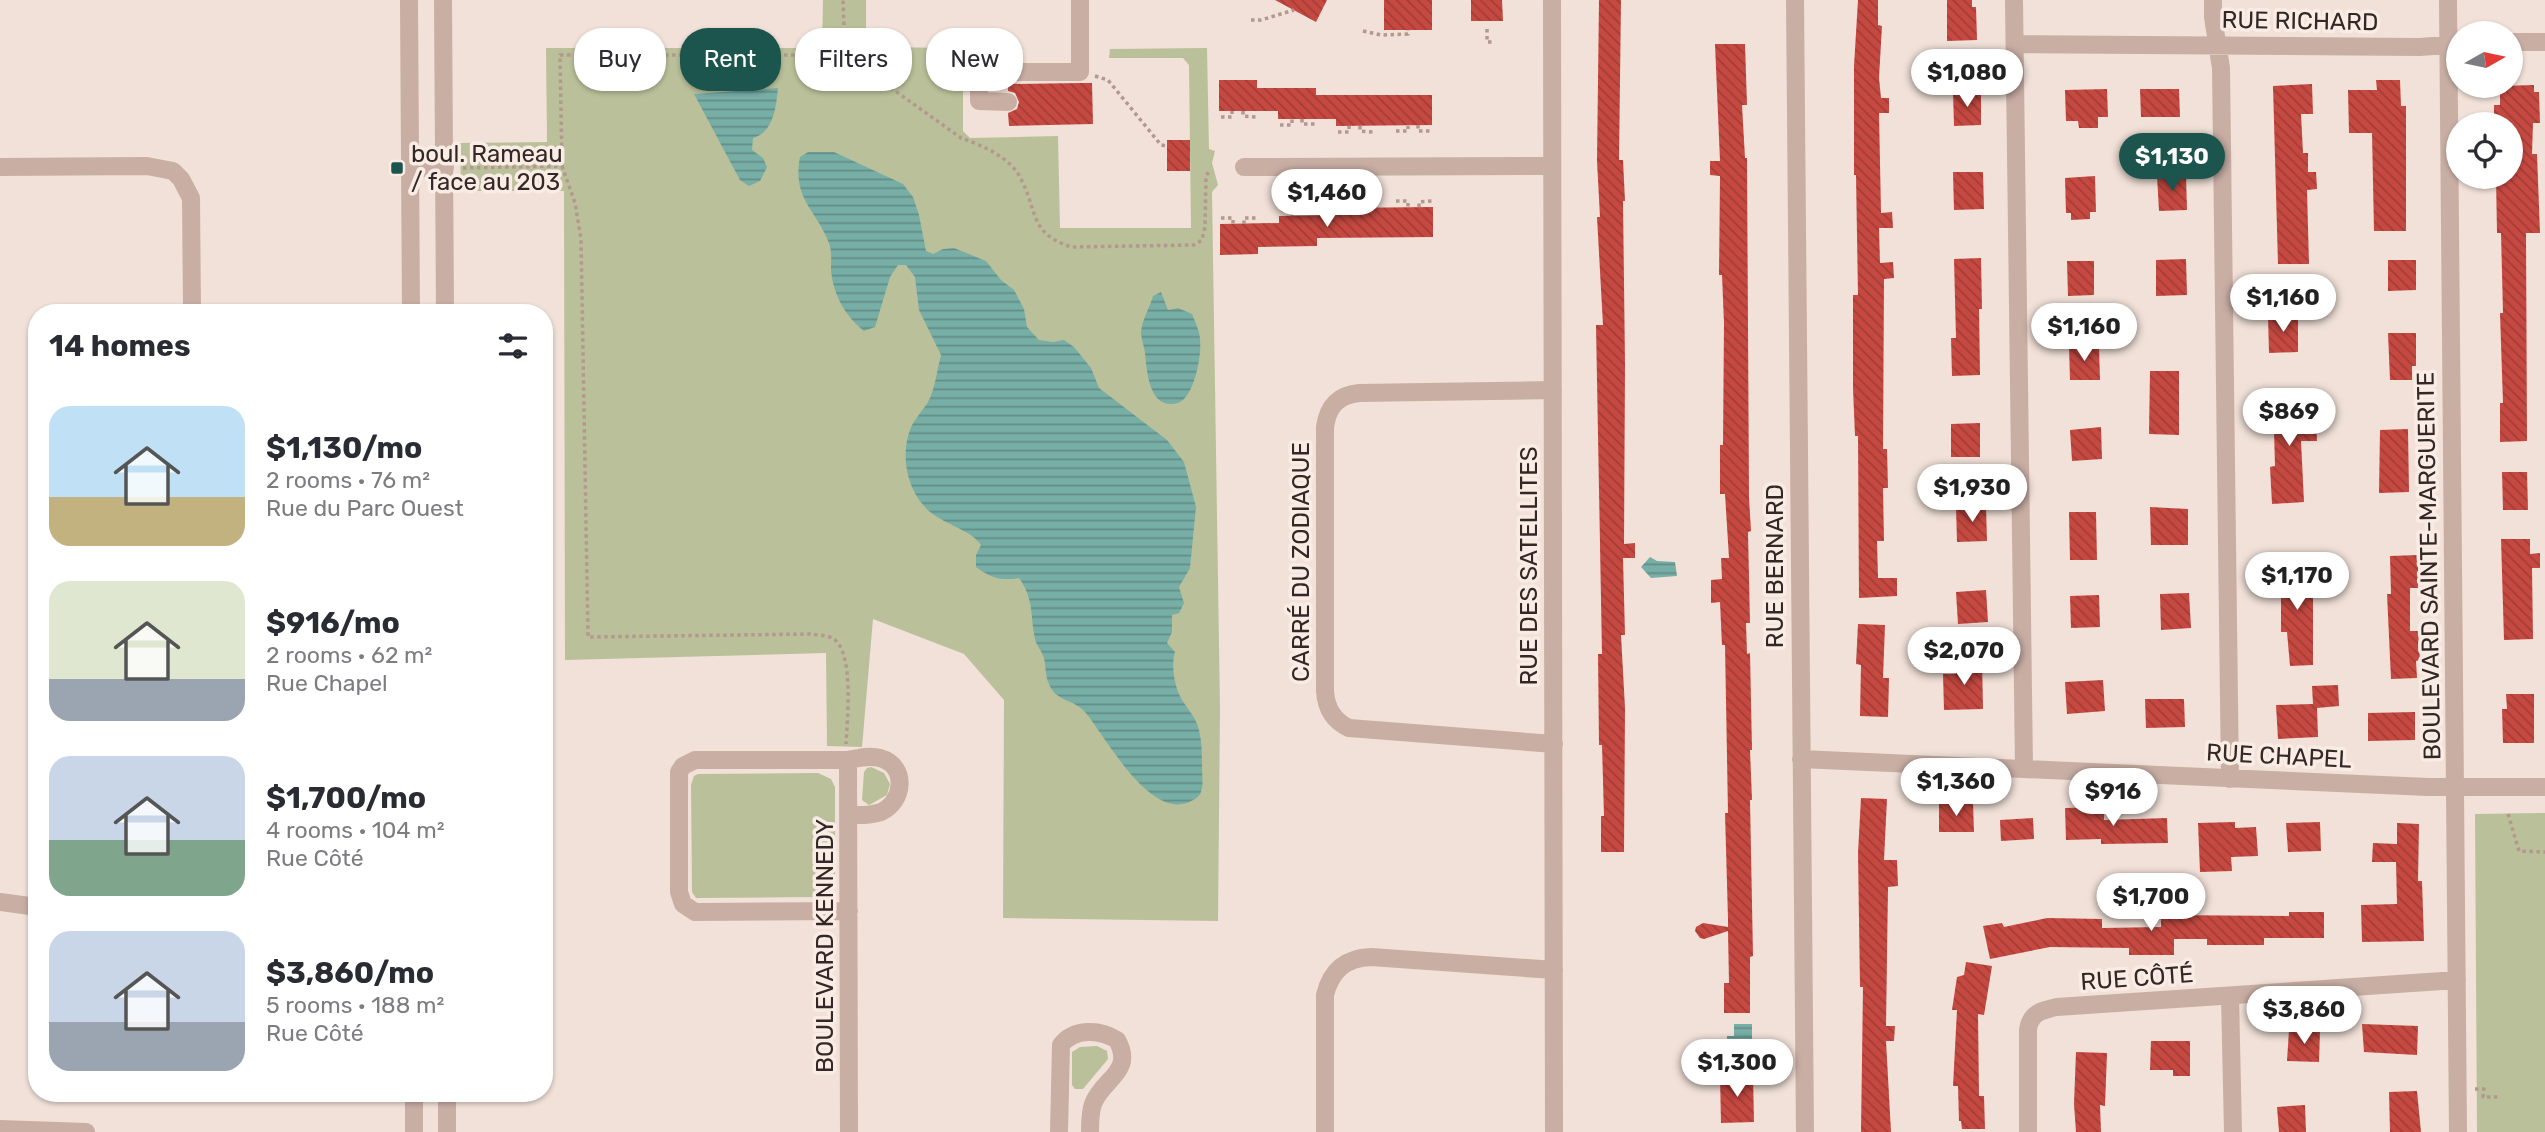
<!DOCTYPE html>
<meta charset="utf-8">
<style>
:root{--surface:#fff;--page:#f7f7f7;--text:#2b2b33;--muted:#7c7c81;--accent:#1c554e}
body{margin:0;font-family:Rubik,sans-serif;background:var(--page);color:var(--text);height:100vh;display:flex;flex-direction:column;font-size:26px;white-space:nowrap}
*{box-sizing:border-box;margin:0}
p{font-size:23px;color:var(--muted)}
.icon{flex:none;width:38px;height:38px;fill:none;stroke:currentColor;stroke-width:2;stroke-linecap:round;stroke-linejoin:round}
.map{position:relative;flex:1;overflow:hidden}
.sheet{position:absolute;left:28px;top:304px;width:525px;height:798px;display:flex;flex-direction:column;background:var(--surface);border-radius:28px;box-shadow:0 2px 5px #0004}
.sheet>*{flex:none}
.guide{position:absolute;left:574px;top:28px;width:665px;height:63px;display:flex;gap:14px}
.needle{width:46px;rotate:81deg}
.fabs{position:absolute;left:2446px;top:21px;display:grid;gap:14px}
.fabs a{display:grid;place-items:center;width:77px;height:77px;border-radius:50%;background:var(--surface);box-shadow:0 2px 5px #0004;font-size:35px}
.price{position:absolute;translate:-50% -60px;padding:0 16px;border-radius:24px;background:#fff;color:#222;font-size:23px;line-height:46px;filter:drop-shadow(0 2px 4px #0008)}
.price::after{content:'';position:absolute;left:50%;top:42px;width:21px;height:16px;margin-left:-10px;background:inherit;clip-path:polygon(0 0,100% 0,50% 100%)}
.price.on{background:var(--accent);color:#fff}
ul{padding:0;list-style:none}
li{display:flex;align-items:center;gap:21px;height:175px;padding:0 21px}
li span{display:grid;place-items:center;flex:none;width:196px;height:140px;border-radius:21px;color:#555}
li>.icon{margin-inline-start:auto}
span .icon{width:84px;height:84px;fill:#fffc;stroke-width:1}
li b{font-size:30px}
h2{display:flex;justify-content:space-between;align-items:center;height:84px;padding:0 21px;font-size:30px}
.pill{padding:0 24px;border-radius:28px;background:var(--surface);box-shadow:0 2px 5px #0004;font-size:24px;line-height:63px}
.pill.on{background:var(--accent);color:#fff}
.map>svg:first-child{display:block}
</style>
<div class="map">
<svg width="2545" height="1132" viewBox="0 0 2545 1132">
<defs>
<pattern id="water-rules" width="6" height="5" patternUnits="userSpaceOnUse" patternTransform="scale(1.75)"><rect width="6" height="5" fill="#77aea6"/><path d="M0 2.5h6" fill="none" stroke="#628e87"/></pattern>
<pattern id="building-back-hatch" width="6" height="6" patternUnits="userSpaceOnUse" patternTransform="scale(1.75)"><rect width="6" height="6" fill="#c64941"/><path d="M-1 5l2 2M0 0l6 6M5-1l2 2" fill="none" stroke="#a23d36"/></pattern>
</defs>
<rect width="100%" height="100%" fill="#f1e1d8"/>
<path fill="#bac099" d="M823 0H866V47L963 48V131L970 138 1058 136 1060 228H1191L1189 65 1183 58H1109L1110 49 1207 48 1209 149 1215 151 1212 163 1218 185 1212 192 1220 709 1218 921 1003 918 1004 700 964 654 873 619 862 747 827 746 826 653 565 660 564 191H461L460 143 547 142 546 48H822Z
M871 767 884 773 890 784 887 795 869 805 862 800 864 772 867 768Z
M818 773 831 779 835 787V879L830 892 816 897 696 898 692 892 691 785 694 776 698 774Z
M2545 813V1132H2477L2475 814Z
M1097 1046 1107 1051 1108 1059 1083 1089H1075L1072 1085V1052L1080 1047Z"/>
<path fill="url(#water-rules)" d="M778 88C776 107 774 132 753 138L752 150 763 158 767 167 760 181 749 186 740 180 694 94Z
M808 152H834L903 184 913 197 919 215 926 251 933 254 943 249 954 248 986 261 1001 280 1014 290 1024 309 1027 327 1039 340 1053 342 1064 340 1074 347 1091 368 1099 388 1167 440 1184 462 1196 507 1190 568 1179 587 1184 603 1179 613 1172 615V632L1167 643 1175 652C1171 665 1174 685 1181 698 1187 709 1196 717 1199 730 1202 742 1202 756 1202 768 1202 775 1204 787 1200 794 1197 799 1191 801 1187 803 1147 816 1106 737 1085 712 1074 699 1056 702 1049 684 1045 676 1046 666 1044 658 1042 651 1036 645 1035 639 1030 614 1034 599 1019 578 1001 581 991 578 976 567V555L981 545C970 528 939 524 924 506 906 486 901 454 910 430 914 419 922 412 928 402 935 390 937 370 941 355L919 310 915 277 906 265H898L890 277 875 327 864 331C845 316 833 294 831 270 831 261 832 251 829 243 816 209 792 199 800 157Z
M1161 292 1168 310 1178 308 1192 314C1195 322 1200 331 1200 340 1202 355 1194 398 1178 403 1149 411 1147 372 1145 353 1144 346 1141 338 1141 332 1142 320 1150 307 1153 296Z
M1650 557 1657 561 1675 562 1677 576 1651 578 1641 567Z
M1734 1024H1752V1068H1726L1727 1036H1734Z"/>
<path fill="url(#building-back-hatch)" d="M1275 0H1327L1316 22Z
M1384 0H1432V30H1384Z
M1471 0H1502L1503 21H1471Z
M1599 0H1621L1619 160H1623L1625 201H1623L1625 364 1624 544 1635 543V558H1623L1625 635H1621L1625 708 1624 852H1601V816H1604L1602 745H1599L1598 654H1602L1596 325H1603L1597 217H1600L1597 161Z
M1858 0H1878V25L1882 26 1879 78 1881 98H1889V113H1879L1881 213 1892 212 1893 228H1879L1880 263 1893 262 1894 278 1884 279 1883 449H1887L1888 488H1883L1884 541H1877L1878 578H1897V596L1859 598 1858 436H1855L1853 388V295H1858L1856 175H1854V66Z
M1947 0H1972V7H1976L1977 40 1947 41Z
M1715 44H1745L1747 105H1742L1745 158H1747L1749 498 1751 531 1748 532 1750 623H1746L1747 654 1750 653 1752 750H1750L1752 800H1750L1753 956 1750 957V1013H1724V983H1729L1728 931 1704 939 1700 938 1695 931 1696 927 1703 923 1728 927V919L1725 813H1728L1725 645H1722L1720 602 1711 603V580L1722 579 1721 558H1729L1725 494H1720V445H1723L1724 323 1722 275H1719L1720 176 1710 175V161H1720Z
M1219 80H1257V88H1316V95H1432V125L1336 126V119H1278V111H1219Z
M2376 80H2400L2401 106H2406V231H2374L2372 133H2349L2348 90H2377Z
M1081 83H1092L1093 124 1009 126 1008 113 1017 109 1019 102 1015 93 1008 91V84Z
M2312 84 2313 114H2301L2303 153H2308V172H2316L2317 189 2307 190 2309 264H2278L2273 86Z
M2534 85V92H2539L2540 123H2533L2532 154H2537L2540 233H2526L2527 441 2500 442V403H2503L2500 313H2503L2501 233H2497L2496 177H2511V124H2494V105H2500V86Z
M2107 89 2108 117H2098V128H2079L2078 121H2066L2065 90Z
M2140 89H2179L2180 117H2141Z
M1953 92H1981V125L1954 126Z
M1167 140H1190V171H1167Z
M1953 172H1983L1984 209 1954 210Z
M2186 175 2187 210 2159 211 2157 176Z
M2095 176 2096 212H2090V219L2071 220V213H2066L2065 178Z
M1433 207V237L1317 238V246L1258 247V254L1220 255V224L1279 223V216L1337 215 1336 208Z
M1981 258 1982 309H1979L1980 375 1952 376 1951 338H1956L1954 259Z
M2186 259 2187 295 2156 296V260Z
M2388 260H2416V290L2388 291Z
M2067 261H2094V295L2068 296Z
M2268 316H2298V352L2269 353Z
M2388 333H2416V366H2412V380H2390Z
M2069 346H2099L2100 380H2070Z
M2150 371H2179V435L2149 434Z
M2301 393 2302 421H2316L2317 441H2301L2304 502 2272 504 2270 467 2275 466 2273 394Z
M1980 423V457H1951V424Z
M2101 427 2102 459 2072 461 2070 430Z
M2408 429 2409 492 2379 493 2380 430Z
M2502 472H2527L2528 510H2503Z
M1986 506 1987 541 1957 542 1956 507Z
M2150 507 2188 509V545H2151Z
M2069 512H2096L2097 560H2070Z
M2501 539H2530V554L2540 553V568H2532L2533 639 2504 640Z
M2418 555V588H2410V631H2418L2420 660 2416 661 2417 678 2391 679 2387 594H2391L2390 556Z
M2273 568H2313V665L2290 666 2287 632H2281V584H2273Z
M1986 590 1988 622 1958 624 1956 592Z
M2189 593 2191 628 2161 630 2160 594Z
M2099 595 2100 627 2071 628 2070 596Z
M1858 624 1885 625 1883 678H1889L1888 717 1860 716 1861 665 1856 664Z
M1982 660 1983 709 1944 710 1943 674H1956V661Z
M2103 680 2105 711 2067 714 2065 682Z
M2338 685 2339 706 2317 708 2318 737 2278 739 2276 705 2313 704 2312 686Z
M2506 694H2534V743H2503L2502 709H2507Z
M2145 699H2184L2185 727 2146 728Z
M2415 712V740L2368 741V713Z
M1861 798 1887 799 1884 860H1897L1898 886 1888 887 1886 1026H1895L1894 1041H1886L1891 1132H1861L1863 987H1860L1858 853Z
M1973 803 1974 832H1939V804Z
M2104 807V820L2167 818 2168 843 2101 844V839L2066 840 2065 808Z
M2033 818 2034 839 2001 841 2000 820Z
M2235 822V828L2256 827 2258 856 2231 857 2232 871 2200 872 2198 823Z
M2320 822 2321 851 2288 852 2286 823Z
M2397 823 2419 824 2418 881H2422L2424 941 2362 942 2361 905 2397 904 2396 862H2372L2373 843 2397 844Z
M2289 912H2324V938H2264V945H2207V939H2174V955H2129V948L2050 947 1990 959 1983 926 2002 923 2004 927 2047 918 2102 919V928L2161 927V915L2289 916Z
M1966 962 1992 966 1984 1015 1978 1014 1979 1096H1984L1985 1129H1962L1961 1121H1959L1958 1086H1953L1957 1010H1952L1957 977 1964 975Z
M2362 1024 2418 1026 2417 1055 2364 1052Z
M2289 1030 2320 1031 2319 1062 2287 1061Z
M2151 1041H2190V1076H2173V1070H2150Z
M2076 1052 2107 1053 2105 1106 2100 1105 2101 1132H2076L2074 1104Z
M1753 1075 1754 1122 1721 1123 1720 1076Z
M2417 1091 2421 1132H2390L2389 1092Z
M2305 1105 2306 1132H2279L2277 1107Z"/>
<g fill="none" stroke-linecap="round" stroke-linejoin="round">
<path stroke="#b4988f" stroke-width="3.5" stroke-dasharray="3.5 3.5" stroke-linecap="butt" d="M1251 20H1261L1294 10
M1487 29V42H1492
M1363 31 1381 35 1408 34V30
M845 55 961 138C984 146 1012 158 1022 181 1038 214 1030 233 1071 247L1194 245 1202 240 1205 227 1206 176 1210 170
M1095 76 1108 80 1161 145 1167 146
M1243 111V116L1256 117
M1221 117H1232V111
M1302 119V124H1315
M1280 125H1292V119
M1418 125V131H1432
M1360 126V131L1373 132
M1396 131H1408V126
M1338 132H1349V126
M562 166 575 203 581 239 588 637 810 634C816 635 826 635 832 638 855 650 847 721 846 744
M463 168 562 166 560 55H845L843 0
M1396 201H1408V207
M1338 202H1350V208
M1361 207 1360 202 1374 201
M1419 207V202L1432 201
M1281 210H1292V216
M1303 215V210L1316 209
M1221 218H1233V224
M1244 224V218H1257
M2508 814 2519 851 2545 852
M2475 1089H2484L2483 1097H2501"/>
<path stroke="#c9aea4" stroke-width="18" d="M409 0 411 313
M443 0 445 313
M1552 0 1554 1132
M1795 0 1805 1132
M2014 0 2024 768
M2213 0V17L2221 68 2230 779
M2448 0 2458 1132
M2511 42H2545
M2015 44 2420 47 2459 44
M1008 102 979 101V72H1080V0
M0 167 147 166 173 171 181 179 191 198 192 313
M1244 167 1552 166
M411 168H445
M1553 390 1359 393C1338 395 1328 406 1325 427V691C1326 708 1334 721 1349 728L1554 744
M1801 759 2428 787H2545
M848 760 849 1132
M848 815C859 815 870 816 881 812 904 802 908 766 880 758 870 755 858 758 848 760H695L683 766 679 772V892L683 904 695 912 849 911
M0 902 37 907
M2230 996 2233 1132
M0 1129 86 1132
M414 1132V1094
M447 1132V1094
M1059 1132 1061 1045C1074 1028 1100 1029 1117 1040 1135 1072 1102 1079 1093 1104 1090 1112 1090 1123 1090 1132
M1325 1132V995C1331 970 1346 958 1371 957L1554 970
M2028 1132V1030C2030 1013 2042 1010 2057 1007L2457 980"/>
</g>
<rect fill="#1c554e" stroke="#f9ece4" stroke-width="2.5" x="390" y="161" width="14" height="14" rx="3.5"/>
<g text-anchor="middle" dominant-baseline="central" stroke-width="7" stroke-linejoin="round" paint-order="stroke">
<g font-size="24" fill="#342826" stroke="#f9ece4">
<text transform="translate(2300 21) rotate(1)">RUE RICHARD</text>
<text transform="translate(1301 562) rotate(-90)">CARRÉ DU ZODIAQUE</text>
<text transform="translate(1529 566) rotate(-90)">RUE DES SATELLITES</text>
<text transform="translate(1775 566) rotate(-90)">RUE BERNARD</text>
<text transform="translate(2429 566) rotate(-91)">BOULEVARD SAINTE-MARGUERITE</text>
<text transform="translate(2279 756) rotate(3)">RUE CHAPEL</text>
<text transform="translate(825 946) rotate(-90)">BOULEVARD KENNEDY</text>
<text transform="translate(2137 978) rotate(-4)">RUE CÔTÉ</text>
</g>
<g font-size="24" fill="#342826" stroke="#f9ece4" text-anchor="start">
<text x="411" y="154">boul. Rameau<tspan x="411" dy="28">/ face au 203</tspan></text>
</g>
</g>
</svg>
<div class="fabs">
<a><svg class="needle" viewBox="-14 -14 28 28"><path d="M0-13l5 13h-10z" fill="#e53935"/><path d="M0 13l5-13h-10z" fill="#7c7c81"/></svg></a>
<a><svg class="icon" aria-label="locate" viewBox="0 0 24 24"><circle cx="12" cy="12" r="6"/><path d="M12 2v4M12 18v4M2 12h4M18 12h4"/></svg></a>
</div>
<b class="price" style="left:1967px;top:109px">$1,080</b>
<b class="price on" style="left:2172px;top:193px">$1,130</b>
<b class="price" style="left:1327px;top:229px">$1,460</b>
<b class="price" style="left:2283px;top:334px">$1,160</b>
<b class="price" style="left:2084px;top:363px">$1,160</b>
<b class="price" style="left:2289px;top:448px">$869</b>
<b class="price" style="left:1972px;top:524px">$1,930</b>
<b class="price" style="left:2297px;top:612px">$1,170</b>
<b class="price" style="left:1964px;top:687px">$2,070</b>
<b class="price" style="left:1956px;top:818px">$1,360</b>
<b class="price" style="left:2113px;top:828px">$916</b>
<b class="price" style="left:2151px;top:933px">$1,700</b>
<b class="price" style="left:2304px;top:1046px">$3,860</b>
<b class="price" style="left:1737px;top:1099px">$1,300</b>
<div class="guide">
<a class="pill">Buy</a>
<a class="pill on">Rent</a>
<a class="pill">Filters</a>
<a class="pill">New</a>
</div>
<section class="sheet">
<h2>14 homes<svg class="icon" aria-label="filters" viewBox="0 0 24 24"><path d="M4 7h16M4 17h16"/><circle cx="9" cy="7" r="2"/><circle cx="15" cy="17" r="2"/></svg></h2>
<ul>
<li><span style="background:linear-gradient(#bfe0f5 65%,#c2b280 0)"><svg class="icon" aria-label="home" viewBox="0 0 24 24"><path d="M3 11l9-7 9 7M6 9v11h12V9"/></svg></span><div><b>$1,130/mo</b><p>2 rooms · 76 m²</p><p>Rue du Parc Ouest</p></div></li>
<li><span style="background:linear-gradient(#dfe7d0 70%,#9aa5b1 0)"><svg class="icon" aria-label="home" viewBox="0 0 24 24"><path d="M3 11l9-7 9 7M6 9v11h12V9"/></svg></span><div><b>$916/mo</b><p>2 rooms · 62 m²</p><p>Rue Chapel</p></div></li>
<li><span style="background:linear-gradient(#c9d6e8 60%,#7fa58c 0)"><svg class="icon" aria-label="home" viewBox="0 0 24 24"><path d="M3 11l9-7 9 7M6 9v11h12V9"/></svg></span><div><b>$1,700/mo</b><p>4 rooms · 104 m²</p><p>Rue Côté</p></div></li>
<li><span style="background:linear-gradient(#c9d6e8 65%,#9aa5b1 0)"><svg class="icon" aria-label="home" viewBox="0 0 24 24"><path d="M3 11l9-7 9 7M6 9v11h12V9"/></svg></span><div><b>$3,860/mo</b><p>5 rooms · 188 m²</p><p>Rue Côté</p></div></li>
</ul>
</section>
</div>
